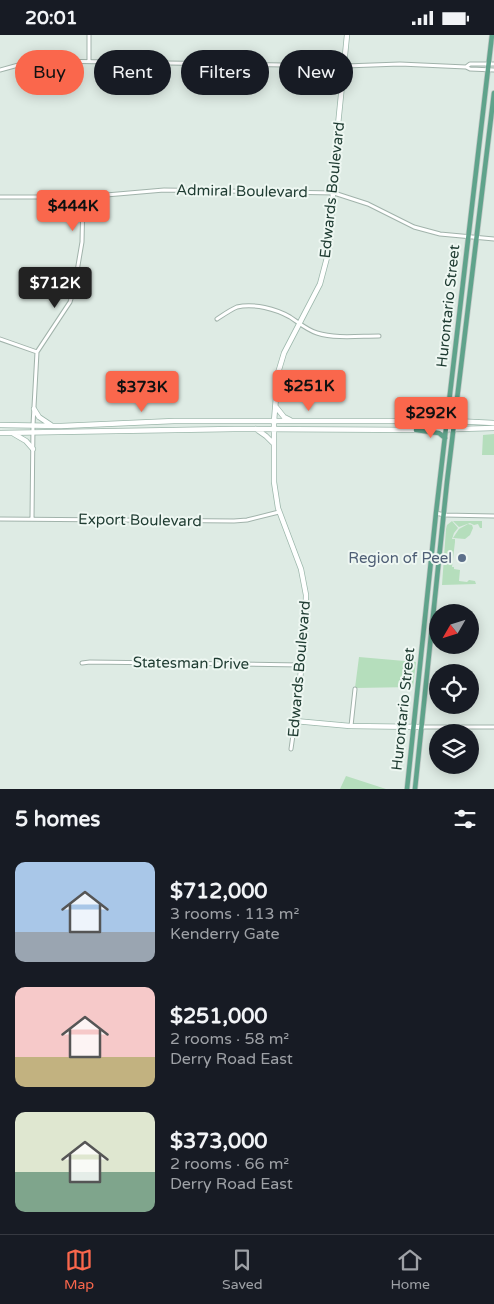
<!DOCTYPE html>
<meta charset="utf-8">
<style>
:root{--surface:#171b24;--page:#20242c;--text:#f1f3f6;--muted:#9ea1a6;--line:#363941;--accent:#fa674c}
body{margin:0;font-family:"Varela Round",sans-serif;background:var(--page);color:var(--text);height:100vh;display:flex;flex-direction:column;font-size:19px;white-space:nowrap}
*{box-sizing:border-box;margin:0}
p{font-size:16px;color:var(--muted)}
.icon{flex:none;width:28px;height:28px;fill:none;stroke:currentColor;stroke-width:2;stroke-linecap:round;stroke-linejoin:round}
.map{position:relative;height:754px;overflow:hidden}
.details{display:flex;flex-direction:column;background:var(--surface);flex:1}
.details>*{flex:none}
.hud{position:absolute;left:15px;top:15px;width:465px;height:45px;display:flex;gap:10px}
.needle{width:32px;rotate:231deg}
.fabs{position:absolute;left:429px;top:569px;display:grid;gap:10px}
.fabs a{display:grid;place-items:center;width:50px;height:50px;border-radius:50%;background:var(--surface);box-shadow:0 2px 12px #0003;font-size:25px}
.price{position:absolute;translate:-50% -42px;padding:0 11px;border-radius:5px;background:var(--accent);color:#111;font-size:16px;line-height:32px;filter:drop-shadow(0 1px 2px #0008)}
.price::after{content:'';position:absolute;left:50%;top:30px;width:15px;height:11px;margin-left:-8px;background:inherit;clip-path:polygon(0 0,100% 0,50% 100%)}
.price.active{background:#222;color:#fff}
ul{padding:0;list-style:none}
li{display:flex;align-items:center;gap:15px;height:125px;padding:0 15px}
li span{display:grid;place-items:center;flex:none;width:140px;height:100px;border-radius:10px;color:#555}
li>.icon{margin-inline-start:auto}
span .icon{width:60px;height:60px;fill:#fffc;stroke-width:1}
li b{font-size:21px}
h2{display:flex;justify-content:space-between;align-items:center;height:60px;padding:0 15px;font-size:21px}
.tag{padding:0 18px;border-radius:22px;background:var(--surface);box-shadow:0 2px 12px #0003;font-size:18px;line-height:45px}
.tag.active{background:var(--accent);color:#111}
.status{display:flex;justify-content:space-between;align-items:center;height:35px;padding:0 25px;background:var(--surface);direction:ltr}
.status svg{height:14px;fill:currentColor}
.menu{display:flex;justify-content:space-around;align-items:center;height:70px;border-top:1px solid var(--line);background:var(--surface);font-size:14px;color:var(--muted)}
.menu a{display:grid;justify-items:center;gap:2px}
.menu .active{color:var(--accent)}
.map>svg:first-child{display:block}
</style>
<div class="status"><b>20:01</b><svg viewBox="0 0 49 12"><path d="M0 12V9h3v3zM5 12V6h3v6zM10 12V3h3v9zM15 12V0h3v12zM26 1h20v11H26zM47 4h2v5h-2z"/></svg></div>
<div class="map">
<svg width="494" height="754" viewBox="0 0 494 754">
<rect width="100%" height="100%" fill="#deebe4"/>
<path fill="#b5debc" d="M494 399V420H482L483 400Z
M452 486 458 493 454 498 452 504H455V507L452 532H454V534L460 535 459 546 467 547 469 545 475 546 476 549 442 550 446 494 447 490Z
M453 486H482V493H480L478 489 474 490 470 488 459 492Z
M468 489 472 490 473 493 470 500 465 504 453 503 459 494Z
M359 622 416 627 413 652 355 653Z
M346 741 386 754H340Z"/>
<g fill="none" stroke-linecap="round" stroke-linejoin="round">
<g stroke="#a1b3ab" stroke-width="5">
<path id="street" d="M89 26V0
M466 32 470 29H494
M0 35 22 29 51 26 345 31 400 29 466 32 470 34 494 35
M0 162H83L164 155 334 158 368 169 414 192 440 199 494 204
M217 284C223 280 230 275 237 272 254 268 276 274 290 282 298 287 307 295 317 298 336 304 359 301 379 301
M0 304 37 317
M436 478 444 480 494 481
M0 484 234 486 247 485 279 477
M32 484 33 390 37 317 70 267 74 254 82 207 83 162
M82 628 90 627 301 630
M351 691 355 654
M422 692H494
M291 714 295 686"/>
</g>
<g stroke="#9cb7ab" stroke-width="6">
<path id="secondary" d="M347 0 337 100 329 215 320 249 284 318 278 338 274 386V447L278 473 301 534 306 560 305 602 295 686 350 691 422 692
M276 372 284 382 290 385
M34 374 39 382 51 390
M0 390 61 391 174 386H454L494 388
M256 394 266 401 273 408
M426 395 494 393
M0 398 234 394 418 395
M14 399 26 406 33 414"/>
</g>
<g stroke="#c0c8c5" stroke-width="6">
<path id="primary" d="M416 395 439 398 445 403
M407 754 436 478 492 0
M415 754 447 447 494 58"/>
</g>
<use href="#street" stroke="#fff" stroke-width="3"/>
<use href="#secondary" stroke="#fff" stroke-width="4.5"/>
<use href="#primary" stroke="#5fa38b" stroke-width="4.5"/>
</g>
<circle fill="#5c6f8a" stroke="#eef7f2" stroke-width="2" cx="462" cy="523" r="5"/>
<g text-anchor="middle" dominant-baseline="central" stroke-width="4" stroke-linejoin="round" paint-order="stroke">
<g font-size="15" fill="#1e3b31" stroke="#eef7f2">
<text transform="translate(332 155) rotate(-84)">Edwards Boulevard</text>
<text transform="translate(242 156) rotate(1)">Admiral Boulevard</text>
<text transform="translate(448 271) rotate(-84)">Hurontario Street</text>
<text transform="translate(140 485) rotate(1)">Export Boulevard</text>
<text transform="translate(191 628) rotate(1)">Statesman Drive</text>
<text transform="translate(299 634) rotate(-85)">Edwards Boulevard</text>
<text transform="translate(403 674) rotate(-84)">Hurontario Street</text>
</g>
<g font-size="15" fill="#4e5e75" stroke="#eef7f2" text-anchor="end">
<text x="452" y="523">Region of Peel</text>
</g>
</g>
</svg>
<div class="fabs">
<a><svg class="needle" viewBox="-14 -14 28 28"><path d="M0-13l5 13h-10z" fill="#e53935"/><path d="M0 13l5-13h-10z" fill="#9ea1a6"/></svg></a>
<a><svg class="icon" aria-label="locate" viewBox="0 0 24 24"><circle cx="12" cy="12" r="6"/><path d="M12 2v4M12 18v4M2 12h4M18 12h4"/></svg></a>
<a><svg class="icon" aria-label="layers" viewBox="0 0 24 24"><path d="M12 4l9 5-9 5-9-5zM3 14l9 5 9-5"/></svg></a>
</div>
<b class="price" style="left:73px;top:197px">$444K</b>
<b class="price active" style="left:55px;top:274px">$712K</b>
<b class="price" style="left:309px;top:377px">$251K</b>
<b class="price" style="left:142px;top:378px">$373K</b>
<b class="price" style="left:431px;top:404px">$292K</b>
<div class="hud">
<a class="tag active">Buy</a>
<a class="tag">Rent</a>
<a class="tag">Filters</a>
<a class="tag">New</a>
</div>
</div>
<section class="details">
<h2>5 homes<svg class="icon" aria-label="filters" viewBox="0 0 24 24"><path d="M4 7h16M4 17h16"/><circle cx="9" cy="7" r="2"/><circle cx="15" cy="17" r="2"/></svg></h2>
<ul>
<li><span style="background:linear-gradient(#a9c7e8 70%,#9aa5b1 0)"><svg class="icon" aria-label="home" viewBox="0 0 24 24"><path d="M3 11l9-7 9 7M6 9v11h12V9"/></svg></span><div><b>$712,000</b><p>3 rooms · 113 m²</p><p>Kenderry Gate</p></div></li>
<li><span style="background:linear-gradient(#f6c9c9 70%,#c2b280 0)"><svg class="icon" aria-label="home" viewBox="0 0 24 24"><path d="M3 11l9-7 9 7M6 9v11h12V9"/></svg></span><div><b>$251,000</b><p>2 rooms · 58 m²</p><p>Derry Road East</p></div></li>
<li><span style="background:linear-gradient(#dfe7d0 60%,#7fa58c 0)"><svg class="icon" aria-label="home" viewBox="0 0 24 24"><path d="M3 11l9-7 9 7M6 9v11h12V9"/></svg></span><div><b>$373,000</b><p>2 rooms · 66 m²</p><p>Derry Road East</p></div></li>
</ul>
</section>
<nav class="menu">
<a class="active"><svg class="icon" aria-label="map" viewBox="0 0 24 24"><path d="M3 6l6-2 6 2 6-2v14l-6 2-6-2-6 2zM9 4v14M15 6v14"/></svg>Map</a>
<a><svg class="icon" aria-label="saved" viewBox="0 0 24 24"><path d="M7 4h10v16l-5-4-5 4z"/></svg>Saved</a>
<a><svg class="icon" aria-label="home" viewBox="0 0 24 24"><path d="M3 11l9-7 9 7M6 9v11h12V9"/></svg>Home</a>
</nav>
